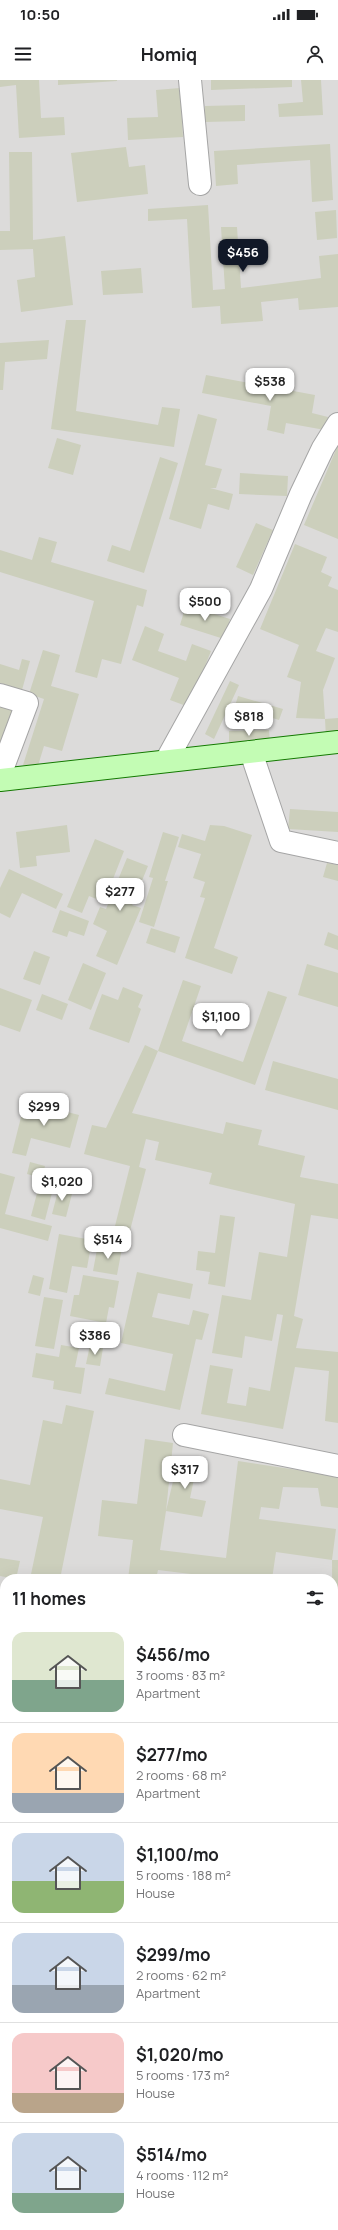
<!DOCTYPE html>
<meta charset="utf-8">
<style>
:root{--surface:#fff;--page:#f2f2f2;--text:#202124;--muted:#757577;--line:#e0e0e0;--accent:#111827}
body{margin:0;font-family:Manrope,sans-serif;background:var(--page);color:var(--text);height:100vh;display:flex;flex-direction:column;font-size:15px;white-space:nowrap}
*{box-sizing:border-box;margin:0}
p{font-size:13px;color:var(--muted)}
.icon{flex:none;width:22px;height:22px;fill:none;stroke:currentColor;stroke-width:2;stroke-linecap:round;stroke-linejoin:round}
.map{position:relative;flex:1;overflow:hidden}
.side{position:absolute;left:0px;top:1494px;width:338px;height:656px;display:flex;flex-direction:column;background:var(--surface);border-radius:16px 16px 0 0;box-shadow:0 4px 16px #0002}
.side>*{flex:none}
.price{position:absolute;translate:-50% -34px;padding:0 9px;border-radius:8px;background:#fff;color:#222;font-size:13px;line-height:26px;filter:drop-shadow(0 1px 2px #0008)}
.price::after{content:'';position:absolute;left:50%;top:24px;width:12px;height:9px;margin-left:-6px;background:inherit;clip-path:polygon(0 0,100% 0,50% 100%)}
.price.on{background:var(--accent);color:#fff}
ul{padding:0;list-style:none}
li{display:flex;align-items:center;gap:12px;height:100px;padding:0 12px}
li+li{border-top:1px solid var(--line)}
li span{display:grid;place-items:center;flex:none;width:112px;height:80px;border-radius:12px;color:#555}
li>.icon{margin-inline-start:auto}
span .icon{width:48px;height:48px;fill:#fffc;stroke-width:1}
li b{font-size:17px}
h2{display:flex;justify-content:space-between;align-items:center;height:48px;padding:0 12px;font-size:17px}
.status{display:flex;justify-content:space-between;align-items:center;height:28px;padding:0 20px;background:var(--surface);direction:ltr}
.status svg{height:11px;fill:currentColor}
header{display:flex;justify-content:space-between;align-items:center;height:52px;padding:0 12px;background:var(--surface);font-size:18px;font-weight:700}
.map>svg:first-child{display:block}
</style>
<div class="status"><b>10:50</b><svg viewBox="0 0 49 12"><path d="M0 12V9h3v3zM5 12V6h3v6zM10 12V3h3v9zM15 12V0h3v12zM26 1h20v11H26zM47 4h2v5h-2z"/></svg></div>
<header><svg class="icon" aria-label="menu" viewBox="0 0 24 24"><path d="M4 6h16M4 12h16M4 18h16"/></svg>Homiq<svg class="icon" aria-label="person" viewBox="0 0 24 24"><circle cx="12" cy="8" r="4"/><path d="M4 21q1-7 8-7t8 7"/></svg></header>
<div class="map">
<svg width="338" height="2150" viewBox="0 0 338 2150">
<rect width="100%" height="100%" fill="#eaefe3"/>
<path fill="#dcdbda" fill-rule="evenodd" d="M0 0H338V2150H0ZM5 1499H333V2145H5Z"/>
<path fill="#cccfbc" d="M0 0H39L41 38 64 37 65 55 19 58 16 5 0 7Z
M58 0H117V1L58 5Z
M211 0H292V7L211 10Z
M301 0H321L323 35 279 37 278 24 303 22Z
M180 8 183 57 128 60 127 38 158 37 156 10Z
M245 25V41L205 42V26Z
M330 64 333 120 312 122 310 80 237 85 238 104 216 106 214 71Z
M126 67 129 87 145 85 148 114 77 122 71 73Z
M9 72H32L33 160 65 156 73 225 21 232 17 200 35 197 33 169 0 170V151H10Z
M208 125 213 210 225 209 221 147H237L241 208 321 198 319 176 338 174V227L299 230 298 218 261 222 263 241 221 244 220 226 192 228 187 139 148 141V129Z
M336 130 337 158 317 160 315 132Z
M141 188 143 213 103 215 101 191Z
M66 240H86L76 331 158 345 162 327 180 329 174 367 51 349Z
M49 260 47 279 5 282 3 310H0V263Z
M206 295 315 315 312 333 328 337 325 350 286 343 284 354 267 350 271 326 202 313Z
M198 334 217 339 205 385 222 389 216 408H210L233 414 229 430 208 424 201 449 169 439Z
M57 358 81 365 73 395 48 388Z
M338 365V459L304 445Z
M160 377 178 383 144 493 107 481 112 465 130 471Z
M240 393 288 396 287 416 239 414Z
M256 443 273 450 253 495 236 487Z
M39 457 57 462 51 482 147 510 143 527 137 525 121 584 102 579 97 598 75 592 94 521 0 492V470L32 480Z
M295 464 327 477 321 492 332 497 328 506 338 510V552L326 548 316 571 335 578 323 610 325 639 296 638 301 602 287 597 299 565 260 549Z
M186 525 230 539 224 559 180 545Z
M145 546 164 554 158 571 186 581 192 564 211 571 189 627 170 620 179 598 132 580Z
M43 570 60 575 51 606 79 614 62 671 44 666 37 689 23 685 44 619 29 614Z
M22 579 30 581 22 610 0 603V584L19 590Z
M230 601 239 605 214 659 205 654Z
M238 616 283 629 279 640 235 626Z
M0 626 13 631 0 673Z
M338 638V657L326 658 325 639Z
M269 650 270 663 229 664V651Z
M290 729 338 732V752L288 749Z
M67 745 70 772 36 776 37 786 20 788 16 752Z
M210 745 224 746 252 755 214 868 238 877 232 894 185 878 205 818 200 817 205 802 193 798 201 774 178 767 182 754 205 761Z
M163 752 179 757 165 801H168L154 847 139 842 153 798 149 797Z
M95 759 124 771 104 822 89 816 82 833 67 827Z
M127 778 148 786 132 825 141 828 117 885 96 876 107 851 93 844 100 827 106 829Z
M327 783 338 785V801L323 797Z
M9 789 63 814 56 829 22 813 10 838 0 833V808Z
M60 830 89 841 84 856 69 851 67 857 52 852Z
M151 848 180 857 175 873 146 863Z
M328 852 338 856V870L324 865Z
M34 871 50 877 40 905 23 899Z
M83 883 106 893 91 930 68 920Z
M307 884 338 893V927L298 915Z
M183 900 201 906 182 961 243 982 268 911 287 917 255 1005 158 971Z
M123 907 143 915 138 927 141 929 129 963 89 949 102 914 118 920Z
M0 908 32 920 20 952 0 945Z
M42 914 68 924 62 940 36 930Z
M145 965 158 971 132 1033 223 1054 226 1042 262 1050 258 1065 305 1076 300 1097 338 1104V1139L311 1135 294 1236 303 1239 296 1268 338 1272V1343L325 1341 329 1291 295 1287 283 1349 201 1334 210 1285 233 1289 227 1323 246 1326 249 1307 270 1311 283 1235 277 1234 272 1261 245 1256 242 1278 212 1273 222 1215 251 1220 259 1172 287 1177 295 1124 209 1104 212 1093 155 1080 159 1062 146 1059 139 1087 146 1089 127 1162 112 1158 130 1086 84 1074 92 1045 106 1048Z
M273 981 338 999V1030L265 1010Z
M25 1021 79 1035 70 1068 31 1058 26 1076 12 1073Z
M30 1082 45 1086 42 1098 27 1094Z
M0 1093 15 1097 5 1134 52 1146 48 1161 0 1148Z
M40 1102 54 1105 45 1140 31 1136Z
M59 1107 73 1110 66 1137 52 1134Z
M220 1135 235 1137 225 1207 208 1204 210 1192 196 1190 198 1171 215 1173Z
M59 1154 92 1160 87 1188 72 1186 67 1213 49 1209Z
M98 1164 122 1168 117 1195 93 1191Z
M137 1192 193 1204 190 1219 158 1213 152 1237 189 1245 193 1230 209 1234 202 1260 196 1259 180 1330 105 1314 109 1298 165 1311 173 1274 121 1263Z
M33 1195 44 1198 40 1216 28 1213Z
M83 1195 119 1201 114 1228 109 1227 106 1243 70 1236 74 1215H79Z
M44 1217 63 1220 54 1269 35 1266Z
M61 1265 79 1268 75 1287 85 1288 81 1314 53 1309 54 1301 32 1297 36 1273 59 1277Z
M90 1265 103 1268 100 1286 86 1284Z
M66 1325 94 1331 60 1499H30L43 1437 0 1429V1399L30 1405 43 1340 62 1344Z
M145 1359 173 1363 166 1431 160 1470 226 1478 238 1381 338 1396V1428L321 1426 318 1408 283 1407 279 1429 261 1427 259 1439 336 1449 332 1480 276 1472 272 1499H232L158 1490 156 1499H128L133 1460 98 1456 102 1420 137 1424Z
M179 1376 198 1380 190 1418 206 1421 202 1437 166 1431Z
M0 1478 20 1481 16 1499 0 1496Z
M332 1480H338V1652L333 1651Z
M4 1616H5V1706L0 1704V1636Z
M336 1723H338V1788H336Z
M0 1732 5 1733V1749L0 1747Z
M333 1835 338 1837V1856L333 1854Z
M0 1849H3L4 1907H0Z
M333 2069 338 2072V2094L333 2091Z
M263 2145H310L307 2150H274Z"/>
<g fill="none" stroke-linecap="round" stroke-linejoin="round">
<g stroke="#a5a5a5" stroke-width="16">
<path id="lane" d="M3 2150 5 2143"/>
</g>
<g stroke="#a5a5a5" stroke-width="24">
<path id="street" d="M190 0 200 104
M0 615 27 623 0 695
M251 672 281 761 338 773
M166 681 261 509 301 414 323 368 338 344
M184 1355 338 1386
M0 1723 5 1724
M333 1823 338 1825
M0 1840 5 1842
M333 1905H338
M0 1945 5 1944"/>
</g>
<g stroke="#137900" stroke-width="24">
<path id="secondary" d="M0 700 338 662"/>
</g>
<use href="#lane" stroke="#fff" stroke-width="14"/>
<use href="#street" stroke="#fff" stroke-width="22"/>
<use href="#secondary" stroke="#c3fcb4" stroke-width="22"/>
</g>
</svg>
<b class="price on" style="left:243px;top:193px">$456</b>
<b class="price" style="left:270px;top:322px">$538</b>
<b class="price" style="left:205px;top:542px">$500</b>
<b class="price" style="left:249px;top:657px">$818</b>
<b class="price" style="left:120px;top:832px">$277</b>
<b class="price" style="left:221px;top:957px">$1,100</b>
<b class="price" style="left:44px;top:1047px">$299</b>
<b class="price" style="left:62px;top:1122px">$1,020</b>
<b class="price" style="left:108px;top:1180px">$514</b>
<b class="price" style="left:95px;top:1276px">$386</b>
<b class="price" style="left:185px;top:1410px">$317</b>
<section class="side">
<h2>11 homes<svg class="icon" aria-label="filters" viewBox="0 0 24 24"><path d="M4 7h16M4 17h16"/><circle cx="9" cy="7" r="2"/><circle cx="15" cy="17" r="2"/></svg></h2>
<ul>
<li><span style="background:linear-gradient(#dfe7d0 60%,#7fa58c 0)"><svg class="icon" aria-label="home" viewBox="0 0 24 24"><path d="M3 11l9-7 9 7M6 9v11h12V9"/></svg></span><div><b>$456/mo</b><p>3 rooms · 83 m²</p><p>Apartment</p></div></li>
<li><span style="background:linear-gradient(#ffd9b3 75%,#9aa5b1 0)"><svg class="icon" aria-label="home" viewBox="0 0 24 24"><path d="M3 11l9-7 9 7M6 9v11h12V9"/></svg></span><div><b>$277/mo</b><p>2 rooms · 68 m²</p><p>Apartment</p></div></li>
<li><span style="background:linear-gradient(#c9d6e8 60%,#8fb573 0)"><svg class="icon" aria-label="home" viewBox="0 0 24 24"><path d="M3 11l9-7 9 7M6 9v11h12V9"/></svg></span><div><b>$1,100/mo</b><p>5 rooms · 188 m²</p><p>House</p></div></li>
<li><span style="background:linear-gradient(#c9d6e8 65%,#9aa5b1 0)"><svg class="icon" aria-label="home" viewBox="0 0 24 24"><path d="M3 11l9-7 9 7M6 9v11h12V9"/></svg></span><div><b>$299/mo</b><p>2 rooms · 62 m²</p><p>Apartment</p></div></li>
<li><span style="background:linear-gradient(#f6c9c9 75%,#b9a48a 0)"><svg class="icon" aria-label="home" viewBox="0 0 24 24"><path d="M3 11l9-7 9 7M6 9v11h12V9"/></svg></span><div><b>$1,020/mo</b><p>5 rooms · 173 m²</p><p>House</p></div></li>
<li><span style="background:linear-gradient(#c9d6e8 75%,#7fa58c 0)"><svg class="icon" aria-label="home" viewBox="0 0 24 24"><path d="M3 11l9-7 9 7M6 9v11h12V9"/></svg></span><div><b>$514/mo</b><p>4 rooms · 112 m²</p><p>House</p></div></li>
</ul>
</section>
</div>
